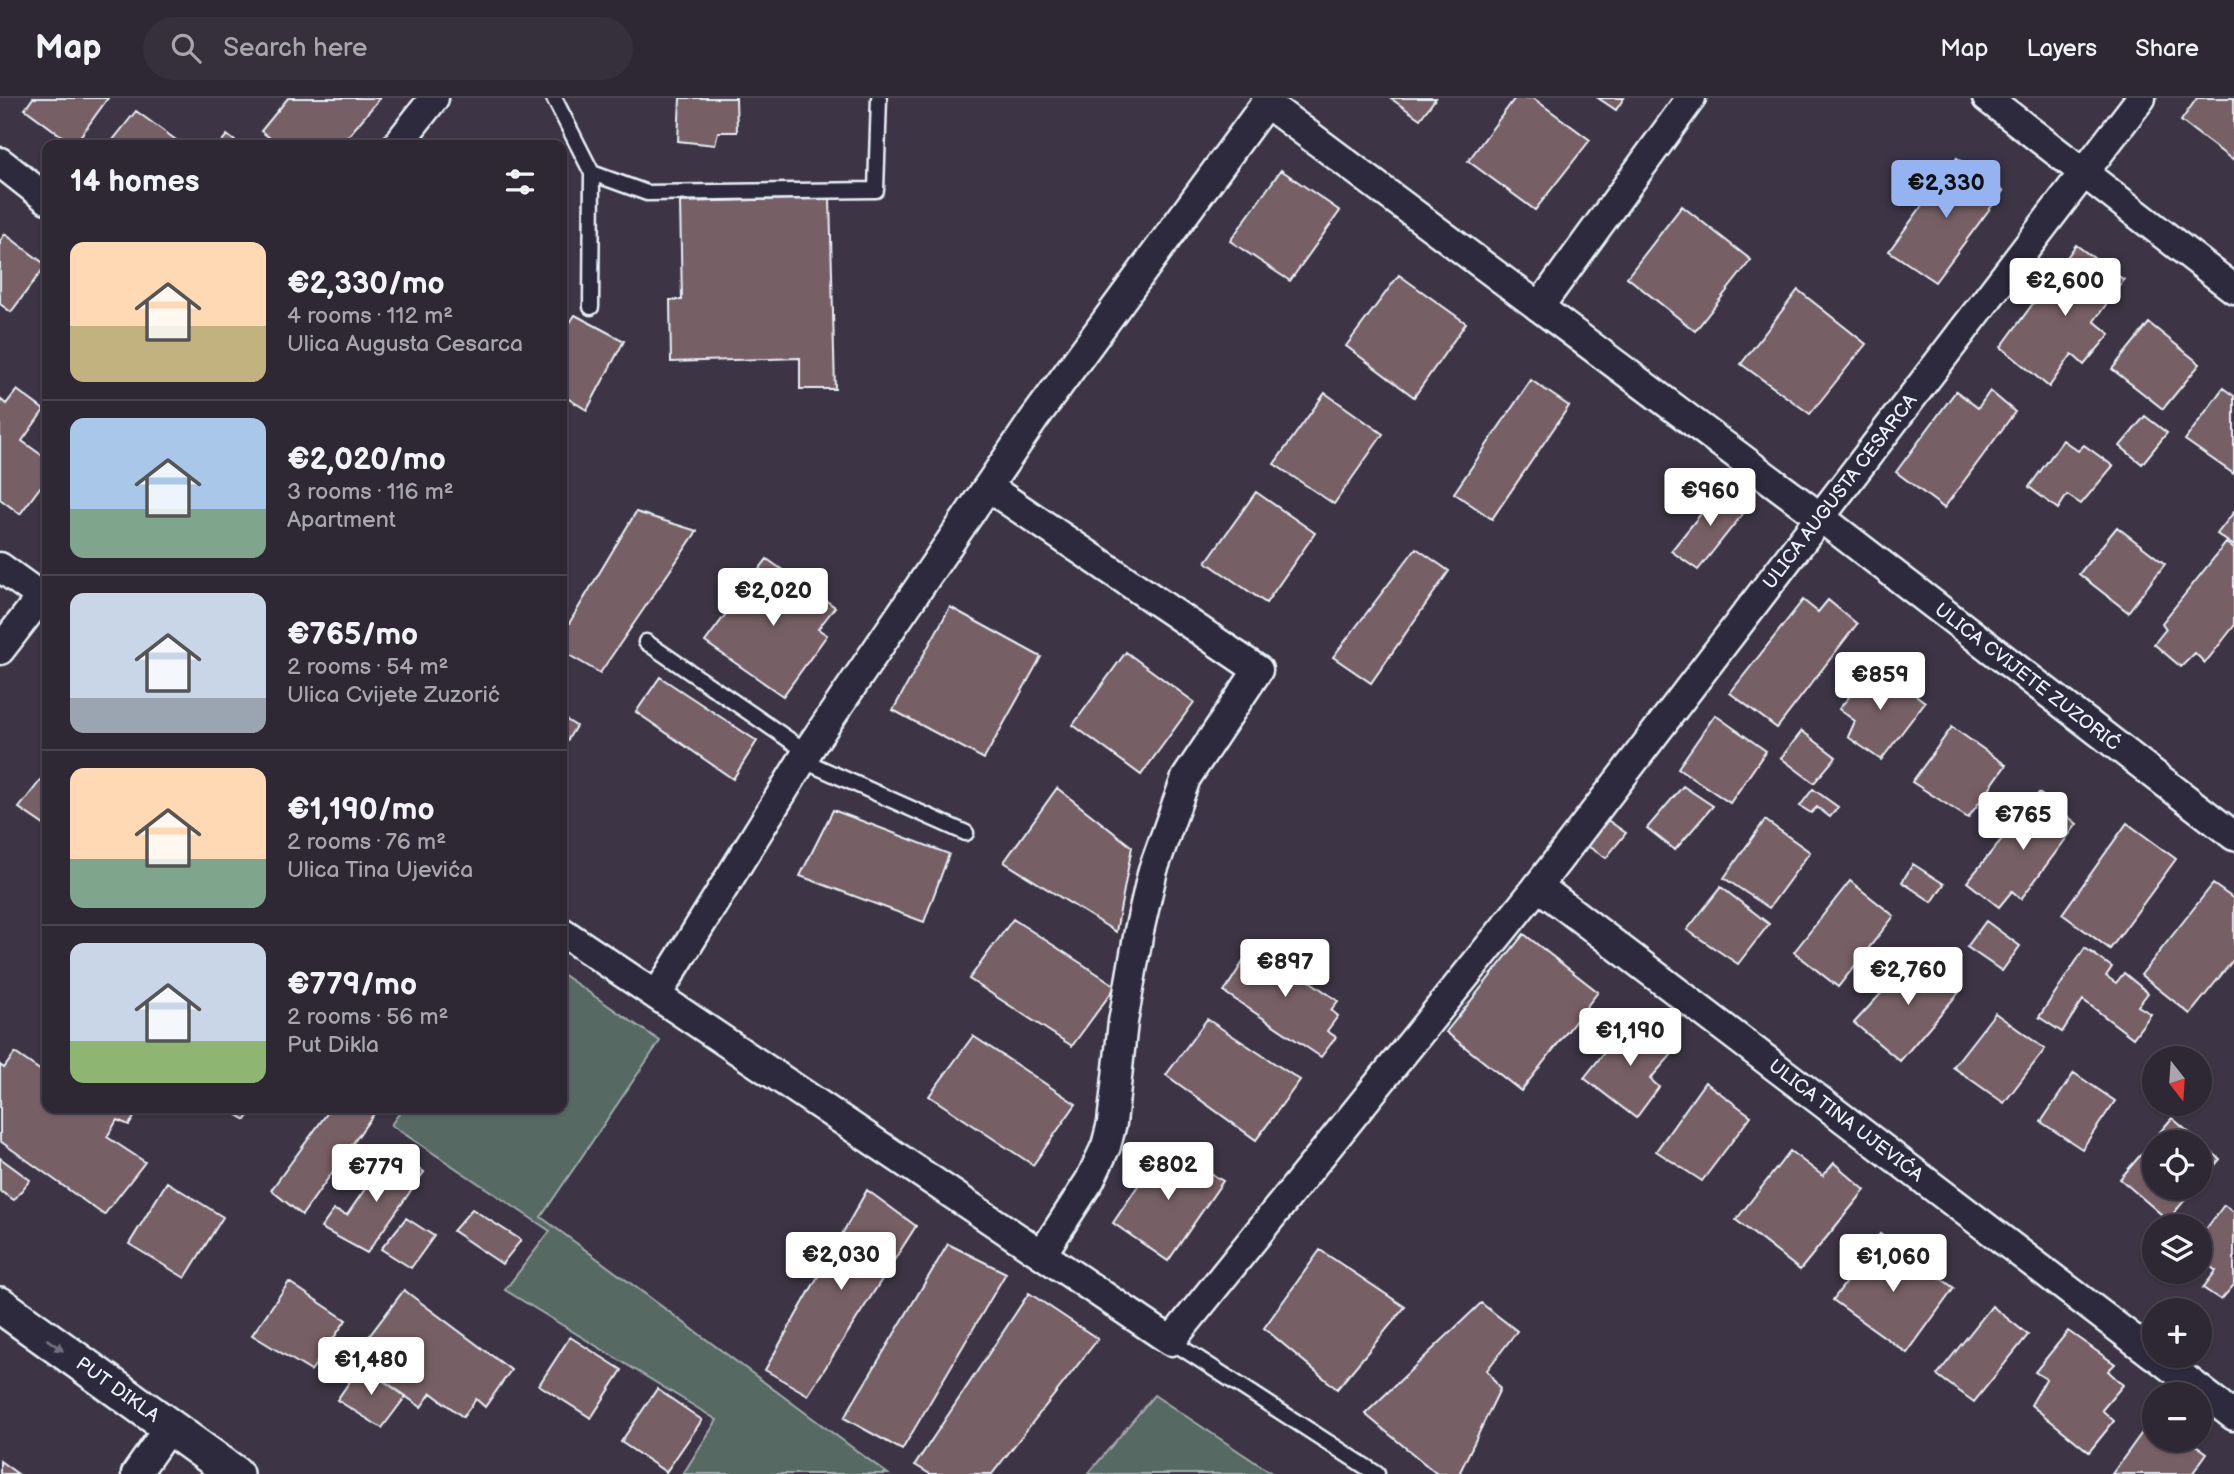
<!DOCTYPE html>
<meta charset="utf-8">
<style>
:root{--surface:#2e2834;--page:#36303c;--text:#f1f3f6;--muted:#a7a6ac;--line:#49444f;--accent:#95b2f1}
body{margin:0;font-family:"Balsamiq Sans",sans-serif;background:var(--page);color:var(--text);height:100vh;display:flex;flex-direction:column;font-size:26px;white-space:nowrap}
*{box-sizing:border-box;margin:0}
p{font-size:23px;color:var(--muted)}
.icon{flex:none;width:38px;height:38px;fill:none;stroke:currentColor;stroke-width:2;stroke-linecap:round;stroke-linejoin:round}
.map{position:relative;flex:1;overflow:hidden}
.side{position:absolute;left:42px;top:42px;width:525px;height:973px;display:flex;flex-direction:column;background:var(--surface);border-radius:14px;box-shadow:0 2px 5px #0004,0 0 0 2px var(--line)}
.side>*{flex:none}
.needle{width:46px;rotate:163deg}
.buttons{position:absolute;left:2142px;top:948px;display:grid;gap:14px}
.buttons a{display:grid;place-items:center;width:70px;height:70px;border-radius:50%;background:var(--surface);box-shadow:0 2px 5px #0004,0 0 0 2px var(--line);font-size:35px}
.price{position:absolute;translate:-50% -60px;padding:0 16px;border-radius:7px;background:#fff;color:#222;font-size:23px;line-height:46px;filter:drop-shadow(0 2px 4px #0008)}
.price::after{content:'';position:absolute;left:50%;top:42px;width:21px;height:16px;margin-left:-10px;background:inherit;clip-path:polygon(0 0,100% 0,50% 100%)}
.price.active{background:var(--accent);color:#111}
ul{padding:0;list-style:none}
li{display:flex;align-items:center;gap:21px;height:175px;padding:0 28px}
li+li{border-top:2px solid var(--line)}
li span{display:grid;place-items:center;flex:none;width:196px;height:140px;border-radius:14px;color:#555}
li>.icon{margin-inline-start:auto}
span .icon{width:84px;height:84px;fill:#fffc;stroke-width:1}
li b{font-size:30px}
h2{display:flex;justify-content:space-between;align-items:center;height:84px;padding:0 28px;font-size:30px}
header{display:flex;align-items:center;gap:42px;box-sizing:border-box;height:98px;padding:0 35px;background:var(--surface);border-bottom:2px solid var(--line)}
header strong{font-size:33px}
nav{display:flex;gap:38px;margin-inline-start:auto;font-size:24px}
.search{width:490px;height:63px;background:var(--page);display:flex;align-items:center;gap:18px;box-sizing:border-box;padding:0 24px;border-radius:38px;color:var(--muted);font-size:26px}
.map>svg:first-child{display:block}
</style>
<header>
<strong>Map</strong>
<div class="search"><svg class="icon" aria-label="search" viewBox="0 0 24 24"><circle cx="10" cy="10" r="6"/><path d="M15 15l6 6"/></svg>Search here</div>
<nav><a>Map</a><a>Layers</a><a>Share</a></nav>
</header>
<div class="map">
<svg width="2234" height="1376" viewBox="0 0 2234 1376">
<rect width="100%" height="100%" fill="#3d3545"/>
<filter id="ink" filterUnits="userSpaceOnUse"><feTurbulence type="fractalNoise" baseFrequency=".0143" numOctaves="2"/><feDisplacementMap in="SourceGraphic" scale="14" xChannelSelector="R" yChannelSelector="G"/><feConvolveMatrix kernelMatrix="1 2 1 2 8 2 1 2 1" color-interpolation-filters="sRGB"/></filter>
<g filter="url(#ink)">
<path fill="#576962" stroke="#a0adad" stroke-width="2" d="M562 876 660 943 541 1119 888 1376H683L717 1322 505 1192 550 1133 391 1027 403 1010H562Z
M1154 1297 1273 1376H1088Z"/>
<path fill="#776165" stroke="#e8f1f8" stroke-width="2" d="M33 0H108L74 47 25 11Z
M288 0H380L341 47H279L261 33Z
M680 0H736L737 34H718L715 47 678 43Z
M1390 0H1436L1420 21Z
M1515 0H1533L1590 42 1535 112 1468 63Z
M1598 0H1624L1616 12Z
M2197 0H2234V63L2181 23Z
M136 13 179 44 176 47H109Z
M227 37 240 47H219Z
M1957 60 2003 93 1935 184 1889 153Z
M1281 72 1340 113 1290 183 1230 143Z
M830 100 835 291H800V260L671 264 670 202H682L680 104Z
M1682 108 1751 162 1695 233 1627 179Z
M5 136 46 167 11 214 0 206V143Z
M2076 147 2124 182 2094 223 2110 236 2084 267 2072 256 2049 289 2001 249Z
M1399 177 1466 225 1414 299 1346 248Z
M1798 192 1866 246 1810 316 1741 266Z
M575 217 624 243 587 312 562 297V237Z
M2149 225 2200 266 2163 311 2112 271Z
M1531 282 1569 308 1492 421 1454 395Z
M2223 290 2234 298V376L2185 342Z
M17 292 44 312 22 343 47 361V380L20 416 0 401V301L6 306Z
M1956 293 1978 310 1990 293 2015 314 1944 410 1896 374Z
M1325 295 1383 336 1334 406 1274 366Z
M2145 318 2167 335 2142 366 2120 348Z
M2063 342 2078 353 2084 347 2113 368 2081 406 2067 397 2058 411 2029 389Z
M1724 387 1748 409 1698 472 1671 453Z
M1256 394 1315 435 1266 505 1206 464Z
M636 414 697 433 600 575 562 553V537Z
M2234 414V448L2217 436Z
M2117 429 2165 466 2128 514 2079 476Z
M2226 445 2234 451V528L2205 565 2195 555 2181 569 2154 546 2166 531 2162 525Z
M1416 450 1449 473 1371 585 1333 559Z
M767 461 835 509 818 531 827 537 783 598 705 544Z
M1803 502 1818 514 1828 502 1857 526 1777 630 1730 595Z
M950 509 1041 559 984 661 893 612Z
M1126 554 1194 604 1141 677 1073 627Z
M1875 567 1925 604 1881 662 1848 639 1855 623 1839 611Z
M660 579 757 643 733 681 636 614Z
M1715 617 1766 653 1730 705 1678 670Z
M562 619 576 628 562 651Z
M1952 629 2006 667 1968 720 1912 684Z
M1802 633 1836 659 1814 685 1781 660Z
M47 674V729L19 710Z
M1683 688 1713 708 1675 752 1647 730Z
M1057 690 1132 749 1116 834 1004 764Z
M1813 691 1838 709 1830 719 1817 709 1811 715 1800 708Z
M2039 695 2077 726 2021 801 2012 793 1999 809 1967 784Z
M833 712 949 756 924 824 800 778Z
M1606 721 1626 735 1606 760 1586 747Z
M1765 722 1810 754 1769 810 1724 780Z
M2127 725 2176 761 2110 851 2062 816Z
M1913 766 1944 786 1932 804 1902 784Z
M1850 783 1894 818 1838 889 1794 854Z
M2213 786 2234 801V861L2190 916 2141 877Z
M1721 789 1769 826 1738 866 1687 832Z
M1013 821 1116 888 1072 948 969 881Z
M1986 823 2020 848 2002 873 1967 849Z
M1524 836 1598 894 1521 993 1446 934Z
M1255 845 1338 903 1331 912 1338 918 1327 933 1336 939 1321 959 1224 894Z
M2085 850 2112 869 2106 878 2116 885 2124 875 2148 895 2138 908 2151 916 2133 940 2083 902 2062 934 2039 919Z
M1917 856 1961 892 1900 963 1854 925Z
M1995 915 2045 951 2004 1005 1953 969Z
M1207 921 1300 982 1256 1042 1166 977Z
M1631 921 1674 954 1650 981 1659 989 1636 1020 1584 980Z
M973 938 1076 1006 1033 1067 929 998Z
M15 955 47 977V1010H140L129 1027 117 1022 107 1039 145 1064 104 1117 0 1043V967L4 970Z
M2074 975 2115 1003 2082 1051 2041 1024Z
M1705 984 1751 1018 1702 1083 1656 1053Z
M225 1010H254L246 1022Z
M331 1010H378L302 1117 271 1092Z
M2172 1020 2220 1061 2200 1085V1045H2154V1090H2195L2168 1122 2120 1081Z
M1165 1047 1223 1083 1168 1163 1113 1125Z
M392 1052 424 1074 367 1155 321 1130 334 1112 347 1117Z
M1790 1053 1823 1078 1834 1065 1865 1092 1800 1172 1736 1122Z
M0 1060 30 1082 14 1102 0 1093Z
M167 1084 223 1119 185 1180 129 1146Z
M867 1092 916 1128 808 1297 765 1272Z
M2224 1107 2234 1114V1187L2221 1202 2203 1190 2216 1173 2200 1160V1139Z
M472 1111 521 1142 502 1166 453 1133Z
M406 1120 434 1138 411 1170 381 1151Z
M1880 1136 1954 1190 1907 1255 1833 1202Z
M948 1146 1006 1175 902 1352 844 1320Z
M1320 1152 1405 1209 1337 1291 1264 1230Z
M289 1184 346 1222 311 1273 252 1237Z
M404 1192 511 1272 485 1309 476 1301 463 1319 431 1295 421 1309 352 1261Z
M1029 1195 1098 1241 992 1376H930L915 1367Z
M1481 1205 1517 1233 1487 1272 1500 1291 1459 1376H1437L1365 1316Z
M1992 1208 2028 1237 1974 1304 1937 1277Z
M2068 1233 2115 1266 2108 1273 2123 1287 2102 1312 2114 1323 2089 1354 2031 1307 2046 1281 2035 1274Z
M570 1239 622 1272 591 1320 539 1287Z
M361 1267 406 1298 382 1330 337 1302Z
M657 1291 702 1322 666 1374 621 1344Z
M2154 1318V1342H2189L2207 1355 2192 1376H2112Z
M0 1363 18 1376H0Z"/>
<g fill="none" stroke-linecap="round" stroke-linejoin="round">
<g stroke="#e8f1f8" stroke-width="19">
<path id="service" d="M554 0 592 75 591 209
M592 75 647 95 876 92 879 0
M646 544 807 654
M802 662 966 735
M1171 1243 1377 1376"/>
</g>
<g stroke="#e8f1f8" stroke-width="33">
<g id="minor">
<path d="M1987 0 2234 191"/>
<path d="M397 47 434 0"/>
<path d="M0 64 47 101"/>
<path d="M1539 209 1691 0"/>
<path d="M988 389 1258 572 1186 680 1153 772 1139 833 1123 924 1112 1025 1106 1048 1090 1082 1042 1156"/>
<path d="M0 469 47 503"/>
<path d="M0 552 47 491"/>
<path id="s1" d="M1538 788 2154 1257"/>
<path id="s2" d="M562 834 1171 1243 1538 788 2141 0"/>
<path id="s3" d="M657 897 811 648 1034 321 1266 5 1820 419 2234 738"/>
<path d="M2156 1258 2234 1318"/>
<path d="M136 1376 169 1329"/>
</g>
</g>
<g stroke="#e8f1f8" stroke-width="40">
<g id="tertiary">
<path id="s4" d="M0 1207 235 1376"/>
</g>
</g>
<use href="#service" stroke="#2f2a3d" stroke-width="14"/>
<use href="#minor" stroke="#2f2a3d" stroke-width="28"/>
<use href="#tertiary" stroke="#2f2a3d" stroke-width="35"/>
</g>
<defs><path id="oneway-solid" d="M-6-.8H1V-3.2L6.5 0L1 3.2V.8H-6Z" transform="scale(1.75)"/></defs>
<use fill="#70707e" href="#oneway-solid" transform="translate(55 1247) rotate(36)"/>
</g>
<g text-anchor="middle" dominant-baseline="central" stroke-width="6" stroke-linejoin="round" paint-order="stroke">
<g font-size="19" fill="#e8f1f8" stroke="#2f2a3d">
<text stroke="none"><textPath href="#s2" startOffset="1815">ULICA AUGUSTA CESARCA</textPath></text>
<text stroke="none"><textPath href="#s3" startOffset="2034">ULICA CVIJETE ZUZORIĆ</textPath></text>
<text stroke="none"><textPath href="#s1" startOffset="387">ULICA TINA UJEVIĆA</textPath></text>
<text stroke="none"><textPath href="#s4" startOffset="145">PUT DIKLA</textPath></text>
</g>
</g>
</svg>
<div class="buttons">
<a><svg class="needle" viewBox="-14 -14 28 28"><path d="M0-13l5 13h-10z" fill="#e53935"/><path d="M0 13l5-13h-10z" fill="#a7a6ac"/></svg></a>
<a><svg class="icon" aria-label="locate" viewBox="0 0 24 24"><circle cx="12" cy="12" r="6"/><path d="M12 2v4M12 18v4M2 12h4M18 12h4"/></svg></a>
<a><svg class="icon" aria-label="layers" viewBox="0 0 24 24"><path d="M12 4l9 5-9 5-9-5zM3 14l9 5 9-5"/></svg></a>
<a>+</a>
<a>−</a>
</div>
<b class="price active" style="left:1946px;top:122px">€2,330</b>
<b class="price" style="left:2065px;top:220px">€2,600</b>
<b class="price" style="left:1710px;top:430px">€960</b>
<b class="price" style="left:773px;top:530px">€2,020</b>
<b class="price" style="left:1880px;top:614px">€859</b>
<b class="price" style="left:2023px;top:754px">€765</b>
<b class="price" style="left:1285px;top:901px">€897</b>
<b class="price" style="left:1908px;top:909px">€2,760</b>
<b class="price" style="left:1630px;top:970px">€1,190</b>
<b class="price" style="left:1168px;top:1104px">€802</b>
<b class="price" style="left:376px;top:1106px">€779</b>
<b class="price" style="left:841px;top:1194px">€2,030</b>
<b class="price" style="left:1893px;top:1196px">€1,060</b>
<b class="price" style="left:371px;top:1299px">€1,480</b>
<section class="side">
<h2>14 homes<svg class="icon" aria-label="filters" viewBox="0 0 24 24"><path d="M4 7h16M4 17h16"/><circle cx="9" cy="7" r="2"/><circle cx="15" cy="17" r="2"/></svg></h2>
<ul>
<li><span style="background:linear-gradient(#ffd9b3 60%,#c2b280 0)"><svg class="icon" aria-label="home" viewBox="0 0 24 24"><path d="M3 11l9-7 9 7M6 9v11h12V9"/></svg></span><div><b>€2,330/mo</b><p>4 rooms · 112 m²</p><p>Ulica Augusta Cesarca</p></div></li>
<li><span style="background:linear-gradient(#a9c7e8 65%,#7fa58c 0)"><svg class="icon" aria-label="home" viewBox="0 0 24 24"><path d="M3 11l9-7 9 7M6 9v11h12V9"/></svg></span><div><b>€2,020/mo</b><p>3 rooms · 116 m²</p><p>Apartment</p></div></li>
<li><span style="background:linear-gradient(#c9d6e8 75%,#9aa5b1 0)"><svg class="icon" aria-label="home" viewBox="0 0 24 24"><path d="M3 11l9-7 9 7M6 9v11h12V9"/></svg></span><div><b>€765/mo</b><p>2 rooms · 54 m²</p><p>Ulica Cvijete Zuzorić</p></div></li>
<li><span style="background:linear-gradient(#ffd9b3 65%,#7fa58c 0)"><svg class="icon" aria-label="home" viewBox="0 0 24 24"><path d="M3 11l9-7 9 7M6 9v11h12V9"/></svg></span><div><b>€1,190/mo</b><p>2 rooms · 76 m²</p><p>Ulica Tina Ujevića</p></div></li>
<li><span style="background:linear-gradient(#c9d6e8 70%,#8fb573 0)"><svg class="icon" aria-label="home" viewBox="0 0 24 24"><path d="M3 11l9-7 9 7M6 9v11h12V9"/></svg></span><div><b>€779/mo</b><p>2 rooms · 56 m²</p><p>Put Dikla</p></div></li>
</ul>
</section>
</div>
